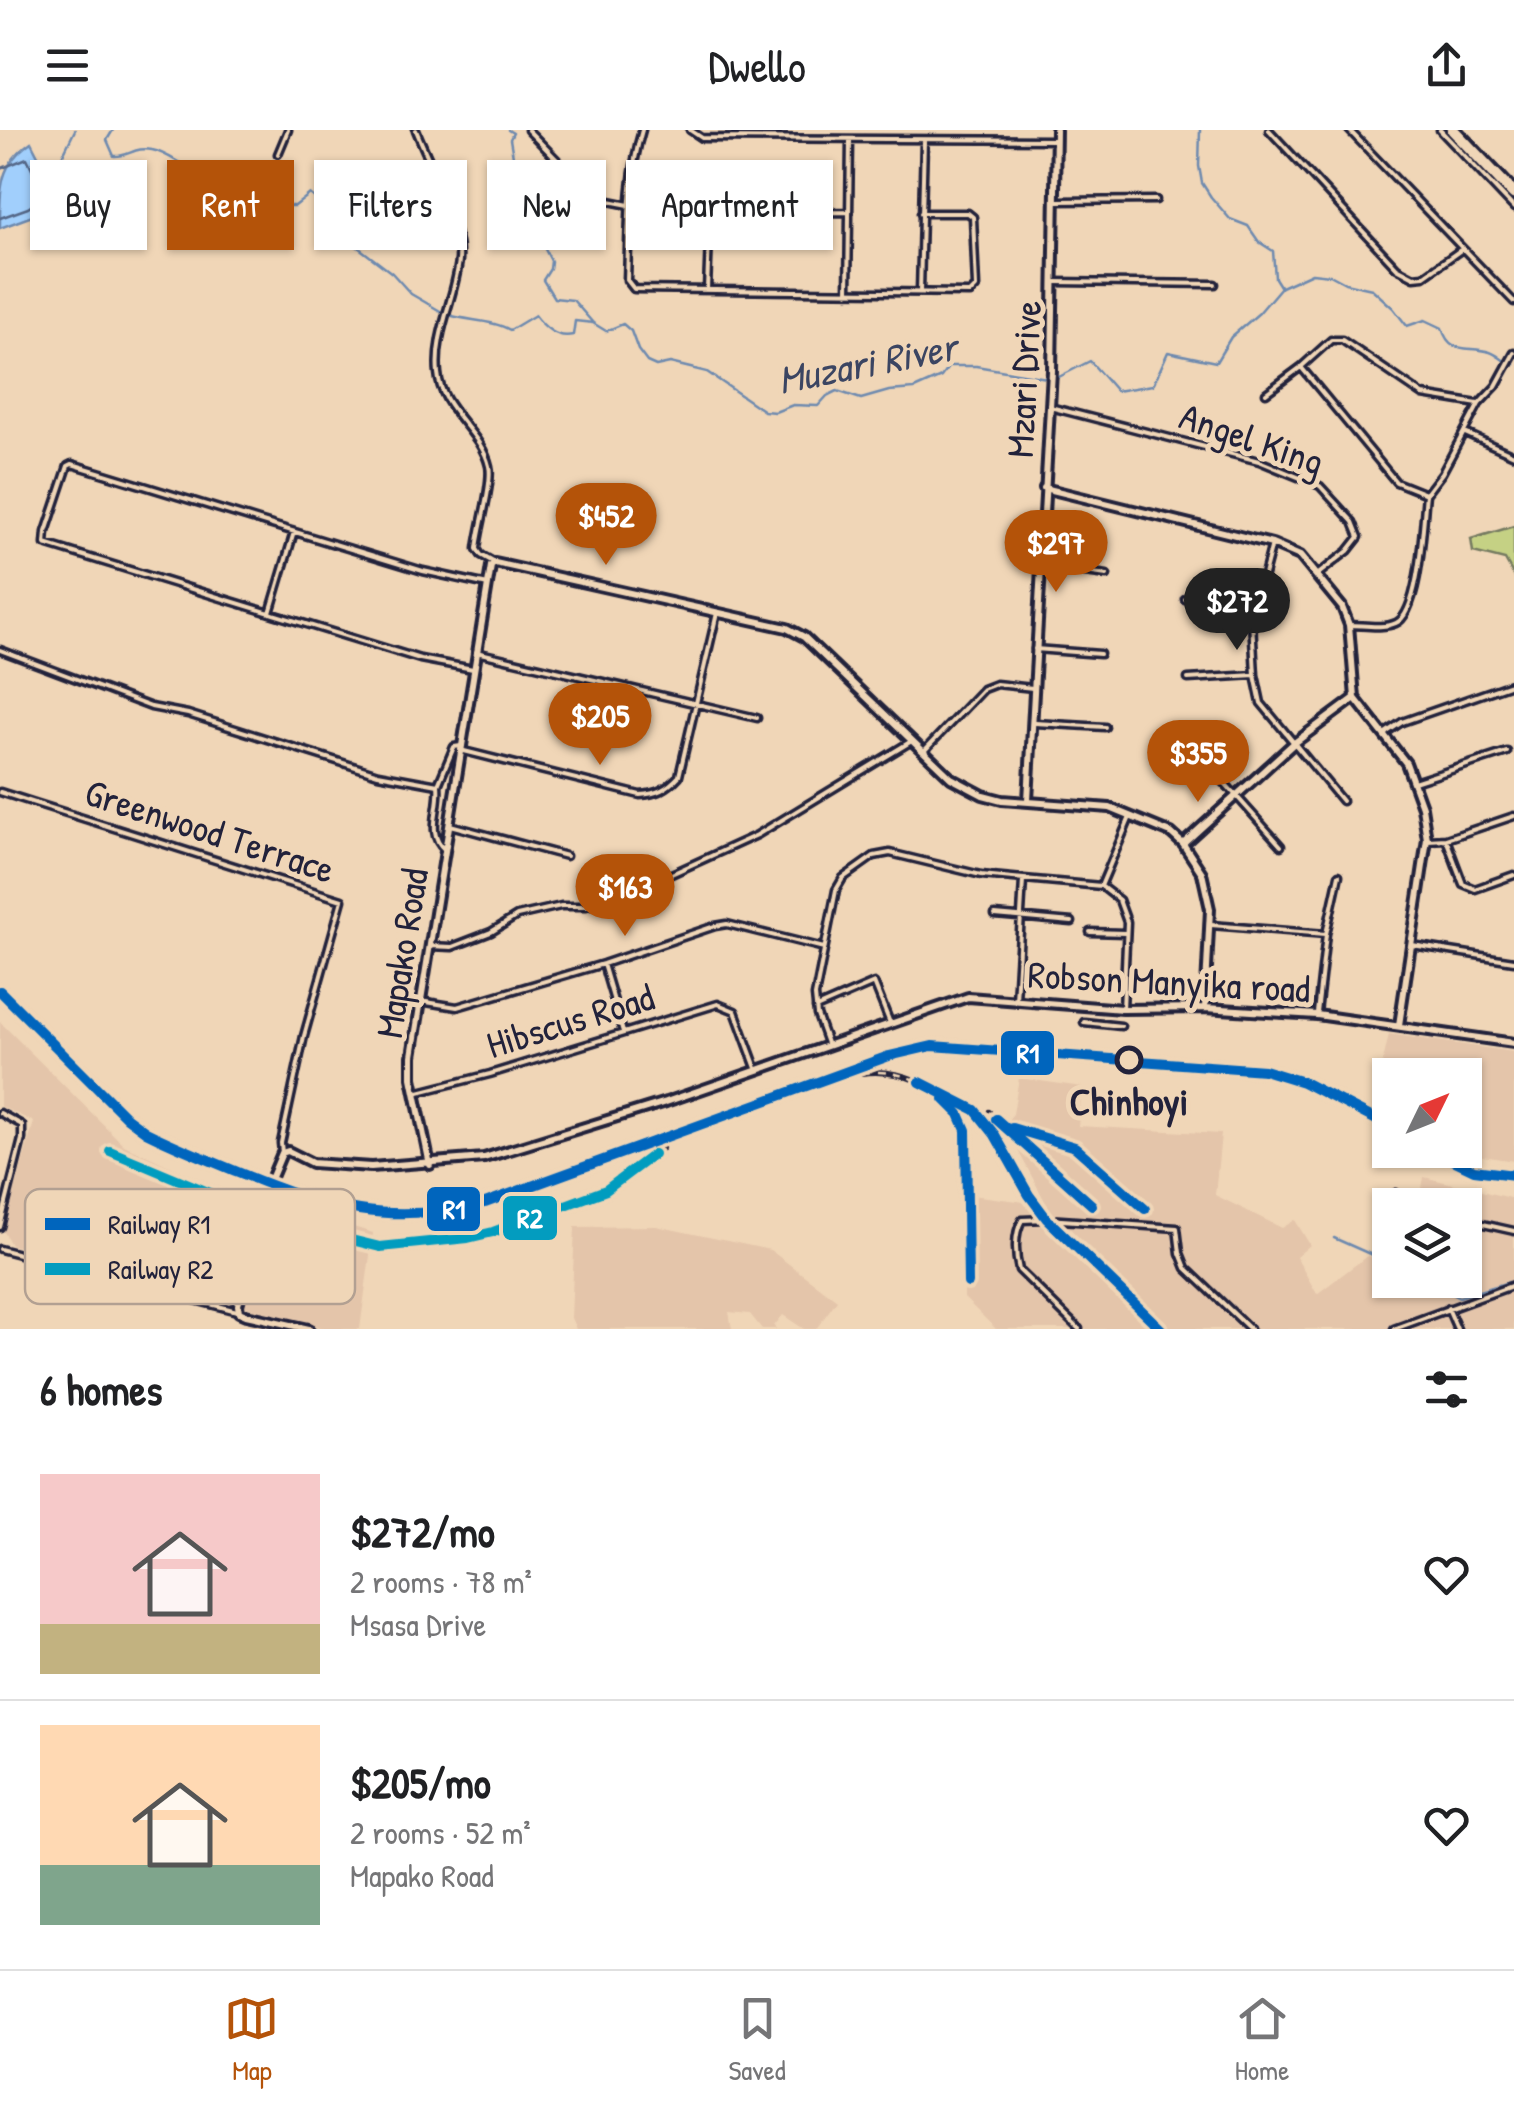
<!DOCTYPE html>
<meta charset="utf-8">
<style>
:root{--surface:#fff;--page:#f6f6f6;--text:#202124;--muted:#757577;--line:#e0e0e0;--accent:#b45309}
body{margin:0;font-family:"Patrick Hand",sans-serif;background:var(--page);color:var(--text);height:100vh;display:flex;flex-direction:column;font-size:38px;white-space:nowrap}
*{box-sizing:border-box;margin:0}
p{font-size:32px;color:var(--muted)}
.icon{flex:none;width:55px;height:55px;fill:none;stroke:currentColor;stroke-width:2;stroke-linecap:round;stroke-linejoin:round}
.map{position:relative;height:1199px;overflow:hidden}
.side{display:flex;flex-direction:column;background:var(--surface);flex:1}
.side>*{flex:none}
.hud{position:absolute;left:30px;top:30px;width:1000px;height:90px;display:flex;gap:20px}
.needle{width:65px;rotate:47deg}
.tools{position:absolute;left:1372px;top:928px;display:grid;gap:20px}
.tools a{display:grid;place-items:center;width:110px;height:110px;border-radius:0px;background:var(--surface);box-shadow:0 2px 8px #0004;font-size:50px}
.price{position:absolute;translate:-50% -85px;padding:0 22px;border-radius:35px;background:var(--accent);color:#fff;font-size:32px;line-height:65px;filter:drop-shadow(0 2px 5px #0008)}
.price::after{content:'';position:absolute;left:50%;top:60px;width:30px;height:22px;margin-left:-15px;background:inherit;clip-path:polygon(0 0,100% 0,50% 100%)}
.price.current{background:#222;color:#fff}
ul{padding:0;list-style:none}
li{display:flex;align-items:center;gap:30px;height:250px;padding:0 40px}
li+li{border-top:2px solid var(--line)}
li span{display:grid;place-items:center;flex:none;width:280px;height:200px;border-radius:0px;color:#555}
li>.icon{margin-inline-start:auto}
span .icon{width:120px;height:120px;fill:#fffc;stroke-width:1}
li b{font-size:42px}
h2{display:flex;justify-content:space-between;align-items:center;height:120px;padding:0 40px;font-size:42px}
.tag{padding:0 35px;border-radius:0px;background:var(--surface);box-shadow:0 2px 8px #0004;font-size:35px;line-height:90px}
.tag.current{background:var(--accent);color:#fff}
header{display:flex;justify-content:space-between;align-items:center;height:130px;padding:0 40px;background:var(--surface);font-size:45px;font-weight:600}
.tab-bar{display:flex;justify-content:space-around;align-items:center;height:140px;border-top:2px solid var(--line);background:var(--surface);font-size:28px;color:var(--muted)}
.tab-bar a{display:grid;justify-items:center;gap:5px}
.tab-bar .current{color:var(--accent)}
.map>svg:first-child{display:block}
</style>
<header><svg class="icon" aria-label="menu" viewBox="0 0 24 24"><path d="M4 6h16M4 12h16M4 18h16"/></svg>Dwello<svg class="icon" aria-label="share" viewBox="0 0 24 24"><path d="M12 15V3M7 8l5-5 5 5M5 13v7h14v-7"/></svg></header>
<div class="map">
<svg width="1514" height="1199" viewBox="0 0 1514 1199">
<rect width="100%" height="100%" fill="#f0d6b7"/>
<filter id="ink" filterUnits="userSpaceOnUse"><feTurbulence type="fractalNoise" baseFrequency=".01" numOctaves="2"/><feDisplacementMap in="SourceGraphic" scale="20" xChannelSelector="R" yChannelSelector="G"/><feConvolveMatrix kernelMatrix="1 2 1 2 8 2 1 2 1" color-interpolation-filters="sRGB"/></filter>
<g filter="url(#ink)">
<path fill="#e4c5aa" d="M0 892 124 1015 264 1080 268 1071 373 1103 360 1199H328L11 1115 3 1100 34 992 0 976Z
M1389 904 1514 922V1031L1445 1020H1465V945H1390V990L1372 981Z
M1019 948 1082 957 1078 996 1221 1004 1215 1065 1282 1098 1295 1090 1310 1115 1296 1127 1317 1164 1367 1126 1390 1133V1150H1465V1075H1419L1424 1047 1514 1069V1199H996L964 1168V1064L1047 1075 1004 994 1013 984Z
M656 1096 770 1120 837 1170 816 1199H804L783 1185 774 1196 776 1199H762L750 1184 729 1182 732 1199H576L571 1188 575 1097Z"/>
<path fill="#c5d184" stroke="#747a60" stroke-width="2.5" d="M1514 396V446L1505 430 1473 422 1471 409Z"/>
<path fill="#a1cffc" stroke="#6e8aaf" stroke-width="2.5" d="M31 12 55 59 54 78 0 98C0 55 0 34 31 12Z"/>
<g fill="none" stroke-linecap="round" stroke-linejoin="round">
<path stroke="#556788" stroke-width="2.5" d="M0 39 27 28 45 66 28 78 0 88"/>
<path stroke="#6e8aaf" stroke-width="2.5" d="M113 0 107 10 114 26C128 27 136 16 152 20 168 23 181 36 196 41 206 45 218 41 228 46 241 53 244 66 255 75L276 67 288 76H295L310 64 328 79 333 93 346 108 392 143 411 164 442 182
M508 0 513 3 510 9 518 55 516 73 529 88 551 131 550 139 543 150 554 168 573 170 593 193
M1200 0 1199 36 1202 53 1211 67 1230 89 1248 96 1259 112 1273 121 1275 148 1280 156
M47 47 54 43 75 0
M449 185C468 191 493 190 510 200L535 185C544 197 556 209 573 205L575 191 593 193 606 201 623 194 631 201 638 220 647 232 656 236 670 233 707 242 764 281 775 282 793 275 818 276 827 266 837 261 861 269 889 261 914 259 941 247 949 236H976L1047 248
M1513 233 1514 234
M1055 249 1090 231 1116 261 1153 255 1168 222 1216 232 1231 207 1259 183 1281 157 1312 143 1330 145 1345 153 1372 159 1393 178 1407 196 1425 190 1442 198C1450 226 1469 215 1490 222 1496 224 1500 228 1505 231
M1334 1108 1390 1133
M1426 1150 1459 1167 1509 1152"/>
<g stroke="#22223b" stroke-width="11">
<path id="minor" d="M416 0C430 35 462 94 459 130 455 168 434 204 438 243 441 280 481 301 489 336 493 352 479 398 477 419L481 425 495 433
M528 0 594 68 629 75
M642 0C627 49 629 100 627 150L634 159 970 163 976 157 973 87 968 83H921
M690 0 702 8 1056 10
M1269 0 1397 138 1414 147 1424 146 1462 119
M1349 0 1514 172
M1440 0 1514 78
M278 24 288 0
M432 40 383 57 376 68 391 85 418 98 449 91
M1056 71 1156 70
M1055 152 1215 154
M707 159 710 83 849 82
M920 161 924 11
M848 163 850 10
M1301 237 1331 210H1342L1423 265 1478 274
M1266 263 1301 237 1396 352 1426 364 1442 343 1479 274 1496 256 1514 223
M1050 277 1259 331 1320 356 1353 392 1359 407 1348 421 1317 445
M1465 303 1514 325
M1272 414 1252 491 1255 545 1261 573 1342 671
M1042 436 1107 445
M1185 469 1252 491
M270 483 294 402
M1349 495C1363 495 1383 499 1396 493 1420 483 1423 390 1426 364
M1035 519 1100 524
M0 520 151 577 188 584 378 644 438 655 454 617 461 616
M476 522 757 588
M473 539 420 529 45 414 46 402 68 336 72 334 423 441 488 455
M1188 549 1255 545
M1035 593 1105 597
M1384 604 1402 592 1514 553
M1190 614 1281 716
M460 620 640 665C657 664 667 659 679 646L717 483
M925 620 983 559 996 554 1033 558
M1414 652 1507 622
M438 655C441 678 425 703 445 720
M0 662 342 770 304 906 281 1013 282 1023
M450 695 566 726
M1446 709 1463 754 1475 759 1514 745
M1428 710 1446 709 1514 686
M1101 756 1130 687
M995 785 1072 792
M1211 795 1326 804
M1090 802 1125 803
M1412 815 1514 831
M429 816 452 817 491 802 517 786 561 776H586L645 756 757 705 910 612
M603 834 623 902
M1016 870 1023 750
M420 871 457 877 603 834 715 796 727 794 824 818
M816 878 874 853 890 893
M1317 883 1326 804 1339 745
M1084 892 1121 896
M828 916 817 885 815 866 836 760 843 748 874 726 890 723 981 745 1101 756 1119 770 1127 792 1123 879
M415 963 490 944 718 874 735 881 756 938
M0 983 22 995V1009L0 1097
M1396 1063 1409 1075
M1465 1090 1514 1101
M0 1119 237 1181
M1448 1178 1457 1199
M1079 1199 1019 1140C1015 1125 1014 1104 1022 1090L1047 1089 1177 1098 1180 1123 1186 1138 1250 1199
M1394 1199 1514 1155"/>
</g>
<g stroke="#22223b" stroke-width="14">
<path id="tertiary" d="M1044 358 1272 414 1300 426 1342 477 1349 495 1355 568 1406 633 1422 677 1427 709 1399 895
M1028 670 1052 241 1056 0
M1183 714 1293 614 1355 568
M430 1035 412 948V926L491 436 495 433 787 498 804 507 951 648 983 665 1002 670 1110 678 1171 703 1183 714 1202 743 1210 779 1205 878
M309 1199 246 1185 239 1182 238 1175 269 1054 282 1023 288 1021 312 1033 371 1037 484 1028 666 972 968 867 1123 879 1205 878 1317 885 1514 913"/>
</g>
<g stroke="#22223b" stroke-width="19">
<path id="trunk" d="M1453 0 1514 64"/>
</g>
<use href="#minor" stroke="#f0d6b7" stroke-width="4"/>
<use href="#tertiary" stroke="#f0d6b7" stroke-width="6"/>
<use href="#trunk" stroke="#f0d6b7" stroke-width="11"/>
<g stroke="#22223b" stroke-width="6">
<path id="rail" d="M0 861 127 988 146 1002C176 1017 207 1029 238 1042 327 1079 389 1096 485 1073L902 922 932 916 969 917
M956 920 1016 925
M1018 925 1230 940
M862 943C910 936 963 967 968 1017V1153
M920 952 975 980 995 1005 1029 1065 1047 1089 1161 1199
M989 982 1092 1075
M1012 998 1075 1017 1145 1079
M110 1021 282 1093 380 1117 468 1108 493 1102 606 1060 662 1018"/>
</g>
<use href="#rail" stroke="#f0d6b7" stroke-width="2.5" stroke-dasharray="8" stroke-linecap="butt"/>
<g stroke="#f0d6b7" stroke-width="18">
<path id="rail-1" d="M0 861 127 988 146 1002C176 1017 207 1029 238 1042 327 1079 389 1096 485 1073L889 926 932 916 1264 940 1303 952 1390 997
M920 952 975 980 995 1005 1029 1065 1047 1089 1161 1199
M944 969 959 984 966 1000 968 1153
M996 989 1092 1075
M1012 998 1075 1017 1145 1079
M1432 1020 1474 1040 1514 1045"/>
</g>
<g stroke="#f0d6b7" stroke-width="18">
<path id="rail-2" d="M110 1021 282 1093 380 1117 468 1108 493 1102 606 1060 654 1024"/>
</g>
<use href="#rail-1" stroke="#0065bd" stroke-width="10"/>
<use href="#rail-2" stroke="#039cbf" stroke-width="10"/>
</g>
</g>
<circle fill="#f0d6b7" stroke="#22223b" stroke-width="5" cx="1129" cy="930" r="12"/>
<g text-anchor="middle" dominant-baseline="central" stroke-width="10" stroke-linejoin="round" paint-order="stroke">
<g font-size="38" fill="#22223b" stroke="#f0d6b7">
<text transform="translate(1023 249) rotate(-87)">Mzari Drive</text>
<text transform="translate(1252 308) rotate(19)">Angel King</text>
<text transform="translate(210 700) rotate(18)">Greenwood Terrace</text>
<text transform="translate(401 823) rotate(-81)">Mapako Road</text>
<text transform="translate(1169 851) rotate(3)">Robson Manyika road</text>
<text transform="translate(570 890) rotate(-17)">Hibscus Road</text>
</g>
<g font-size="38" font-weight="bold" fill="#22223b" stroke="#f0d6b7">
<text x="1129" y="971">Chinhoyi</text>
</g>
<g font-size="40" font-style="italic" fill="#3b4562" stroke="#f0d6b7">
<text transform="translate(867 232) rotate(-11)">Muzari River</text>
</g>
</g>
<rect x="25" y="1059" width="330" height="115" rx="15" fill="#f0d6b7" stroke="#b2a092" stroke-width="2.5"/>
<rect x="45" y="1088" width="45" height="12" fill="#0065bd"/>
<rect x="45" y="1133" width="45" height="12" fill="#039cbf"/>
<g font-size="28" fill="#22223b">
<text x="108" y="1104">Railway R1</text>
<text x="108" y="1149">Railway R2</text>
</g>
<g stroke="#f0d6b7" stroke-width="4">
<rect x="999" y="899" width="57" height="48" rx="10" fill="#0065bd"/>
<rect x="425" y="1055" width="57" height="48" rx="10" fill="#0065bd"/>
<rect x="501" y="1064" width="58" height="48" rx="10" fill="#039cbf"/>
</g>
<g font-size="28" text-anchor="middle" font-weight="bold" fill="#fff">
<text x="1028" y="933">R1</text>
<text x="454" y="1089">R1</text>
<text x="530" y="1098">R2</text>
</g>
</svg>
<div class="tools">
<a><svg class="needle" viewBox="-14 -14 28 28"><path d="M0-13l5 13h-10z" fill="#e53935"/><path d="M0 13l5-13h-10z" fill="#757577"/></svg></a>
<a><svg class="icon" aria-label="layers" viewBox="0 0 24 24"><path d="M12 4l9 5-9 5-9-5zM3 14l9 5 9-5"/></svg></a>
</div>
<b class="price" style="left:606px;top:438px">$452</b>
<b class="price" style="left:1056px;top:465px">$297</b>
<b class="price current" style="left:1237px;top:523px">$272</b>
<b class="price" style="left:600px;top:638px">$205</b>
<b class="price" style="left:1198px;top:675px">$355</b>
<b class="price" style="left:625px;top:809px">$163</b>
<div class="hud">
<a class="tag">Buy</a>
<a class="tag current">Rent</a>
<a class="tag">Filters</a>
<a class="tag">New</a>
<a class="tag">Apartment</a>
</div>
</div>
<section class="side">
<h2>6 homes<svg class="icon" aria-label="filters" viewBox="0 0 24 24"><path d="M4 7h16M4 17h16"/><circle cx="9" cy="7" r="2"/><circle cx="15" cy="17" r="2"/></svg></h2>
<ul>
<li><span style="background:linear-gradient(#f6c9c9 75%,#c2b280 0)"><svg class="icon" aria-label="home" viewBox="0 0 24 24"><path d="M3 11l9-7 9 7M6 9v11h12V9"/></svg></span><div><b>$272/mo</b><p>2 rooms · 78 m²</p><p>Msasa Drive</p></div><svg class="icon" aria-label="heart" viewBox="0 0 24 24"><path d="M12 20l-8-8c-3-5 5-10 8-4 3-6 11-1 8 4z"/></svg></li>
<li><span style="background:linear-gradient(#ffd9b3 70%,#7fa58c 0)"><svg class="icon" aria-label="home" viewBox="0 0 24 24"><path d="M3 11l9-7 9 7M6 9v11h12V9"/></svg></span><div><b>$205/mo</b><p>2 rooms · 52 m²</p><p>Mapako Road</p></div><svg class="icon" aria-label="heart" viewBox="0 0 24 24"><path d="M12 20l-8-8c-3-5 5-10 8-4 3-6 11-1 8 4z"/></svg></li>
</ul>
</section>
<nav class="tab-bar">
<a class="current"><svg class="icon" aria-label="map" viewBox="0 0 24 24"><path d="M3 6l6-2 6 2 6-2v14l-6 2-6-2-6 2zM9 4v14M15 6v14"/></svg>Map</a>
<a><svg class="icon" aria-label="saved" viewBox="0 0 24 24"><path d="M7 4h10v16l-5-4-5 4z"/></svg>Saved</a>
<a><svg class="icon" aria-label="home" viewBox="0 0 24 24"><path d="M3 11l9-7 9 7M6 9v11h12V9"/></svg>Home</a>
</nav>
